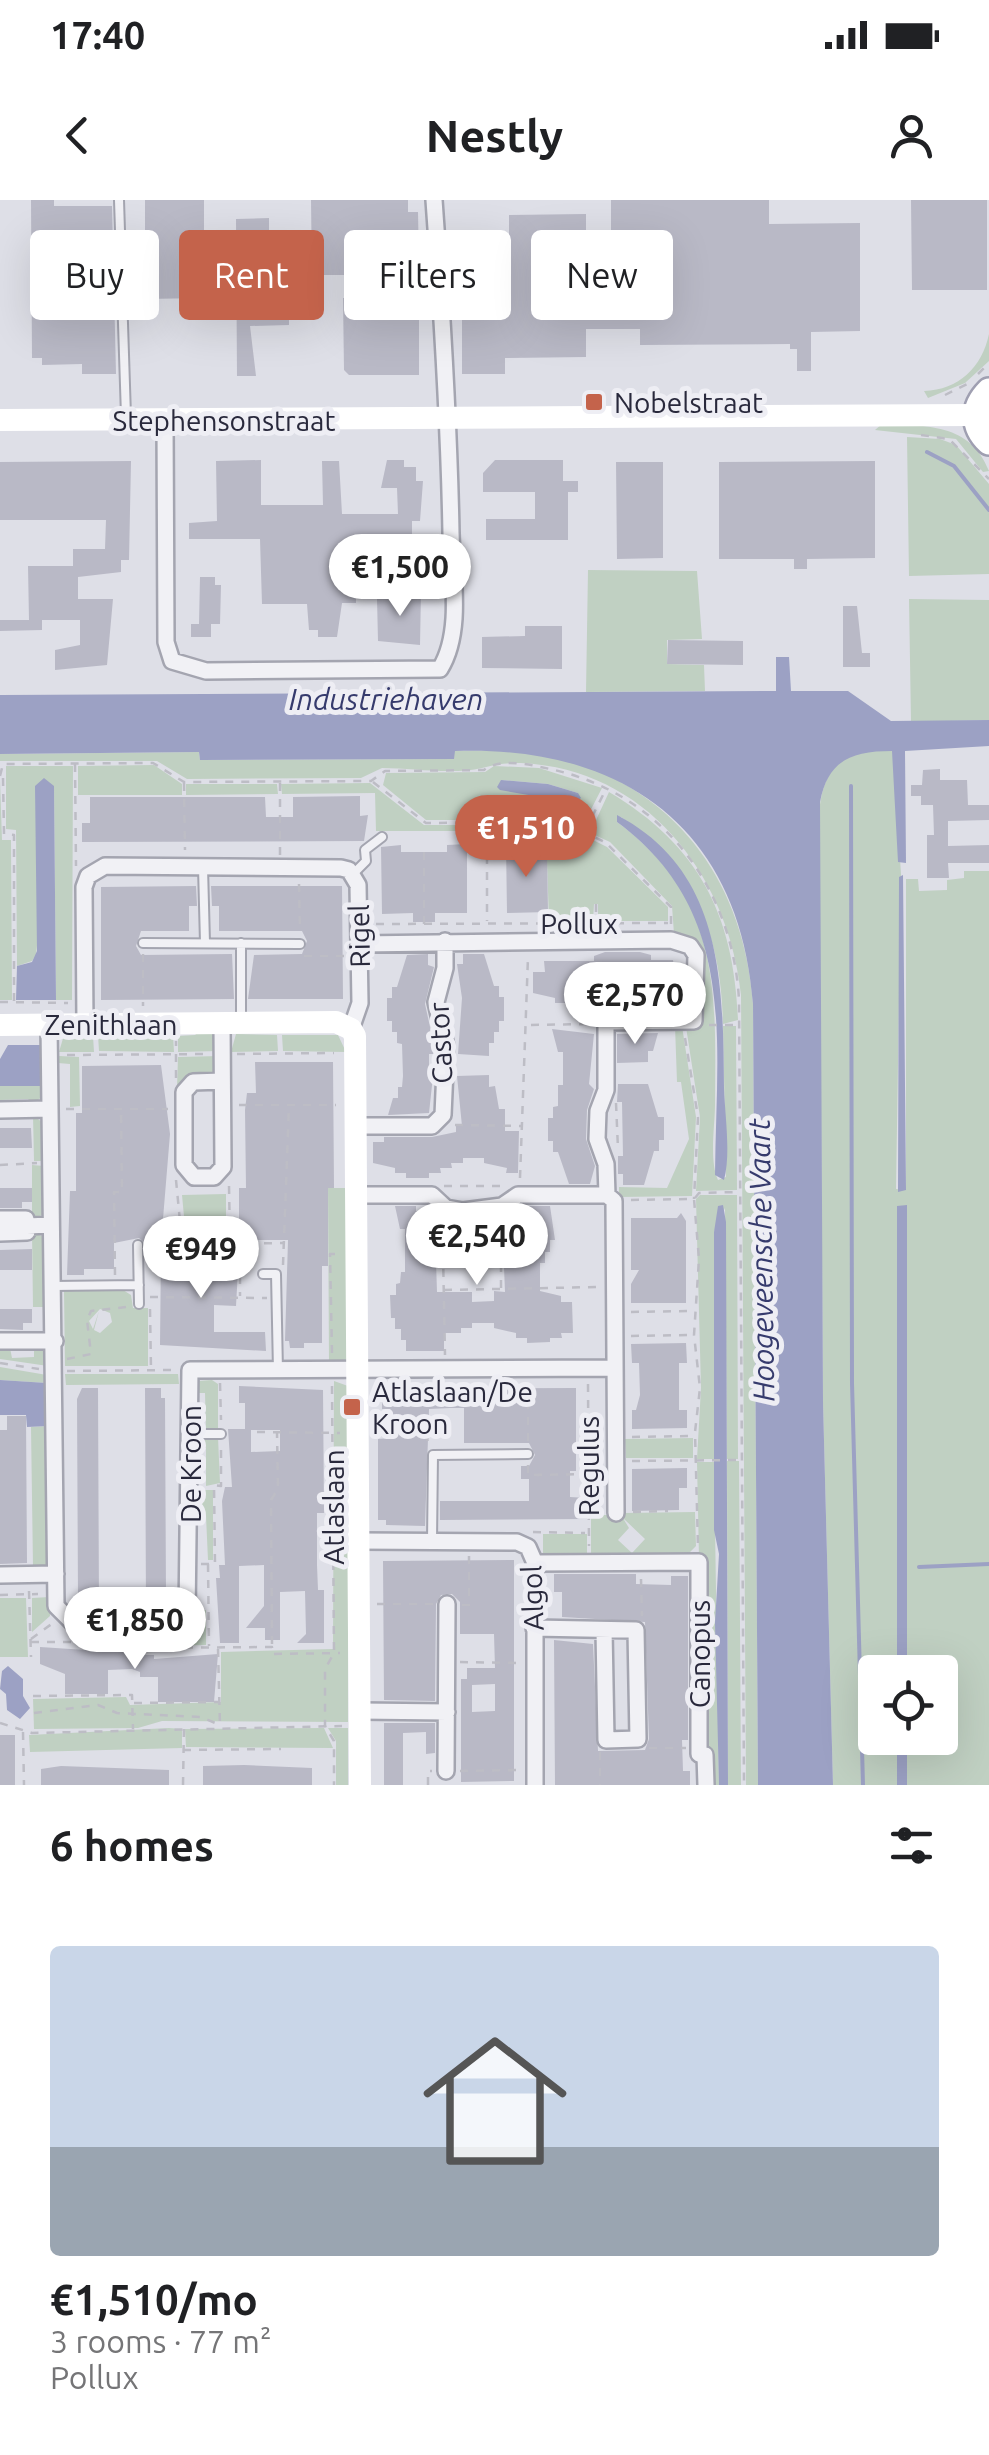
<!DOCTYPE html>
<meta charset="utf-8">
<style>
:root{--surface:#fff;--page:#f6f6f6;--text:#202124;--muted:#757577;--line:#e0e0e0;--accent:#c4634b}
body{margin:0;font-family:Ubuntu,sans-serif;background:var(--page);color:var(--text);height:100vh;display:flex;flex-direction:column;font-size:38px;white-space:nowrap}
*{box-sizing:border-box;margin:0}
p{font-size:32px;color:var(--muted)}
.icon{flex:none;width:55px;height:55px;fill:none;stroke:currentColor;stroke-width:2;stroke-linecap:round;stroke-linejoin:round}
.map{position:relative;height:1585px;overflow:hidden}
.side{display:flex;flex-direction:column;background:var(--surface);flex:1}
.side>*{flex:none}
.guide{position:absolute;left:30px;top:30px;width:930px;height:90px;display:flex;gap:20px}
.tools{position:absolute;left:858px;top:1455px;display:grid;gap:20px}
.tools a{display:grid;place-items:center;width:100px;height:100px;border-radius:10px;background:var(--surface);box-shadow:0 10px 40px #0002;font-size:50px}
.price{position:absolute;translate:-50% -85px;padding:0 22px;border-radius:35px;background:#fff;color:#222;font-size:32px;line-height:65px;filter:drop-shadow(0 2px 5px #0008)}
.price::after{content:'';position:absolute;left:50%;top:60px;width:30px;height:22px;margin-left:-15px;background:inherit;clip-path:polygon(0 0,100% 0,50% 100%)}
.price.selected{background:var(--accent);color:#fff}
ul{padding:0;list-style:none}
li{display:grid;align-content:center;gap:20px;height:530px;padding:0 50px}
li+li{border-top:2px solid var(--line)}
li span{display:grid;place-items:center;height:310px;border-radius:10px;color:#555}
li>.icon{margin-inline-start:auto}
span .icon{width:180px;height:180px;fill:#fffc;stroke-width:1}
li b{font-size:42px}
h2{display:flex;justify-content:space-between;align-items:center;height:120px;padding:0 50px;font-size:42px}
.pill{padding:0 35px;border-radius:10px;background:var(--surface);box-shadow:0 10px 40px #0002;font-size:35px;line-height:90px}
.pill.selected{background:var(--accent);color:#fff}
.status{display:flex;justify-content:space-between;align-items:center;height:70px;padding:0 50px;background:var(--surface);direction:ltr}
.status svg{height:28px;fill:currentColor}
header{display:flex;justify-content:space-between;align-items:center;height:130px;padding:0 50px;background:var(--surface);font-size:45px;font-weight:700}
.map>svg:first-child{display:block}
</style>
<div class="status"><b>17:40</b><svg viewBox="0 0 49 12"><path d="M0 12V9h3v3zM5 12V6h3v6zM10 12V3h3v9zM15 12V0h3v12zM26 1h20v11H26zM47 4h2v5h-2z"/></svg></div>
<header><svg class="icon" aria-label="back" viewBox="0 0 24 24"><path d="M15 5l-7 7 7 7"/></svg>Nestly<svg class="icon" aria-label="person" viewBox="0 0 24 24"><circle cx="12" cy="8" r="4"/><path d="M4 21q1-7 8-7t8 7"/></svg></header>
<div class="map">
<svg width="989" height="1585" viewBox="0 0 989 1585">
<rect width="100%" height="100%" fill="#dedfe7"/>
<path fill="#c0d0c2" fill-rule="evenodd" d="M989 134V161L965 183 928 198 924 191C959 190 982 167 989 134Z
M882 224C927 226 970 223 989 271L983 272 956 239 875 230Z
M907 237 940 239 956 245 989 284V374L909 376Z
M588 370 697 371 702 439 667 440V464L704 465 705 491 586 492Z
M909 399 989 400V520L911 522Z
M516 550C656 566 743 665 753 804L758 1585H746L741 795C730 683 654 576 534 564 514 562 500 563 482 568 452 575 413 568 382 568L361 578 187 579 157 561H0V554L199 552 200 560 453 559 454 551Z
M863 551H892L894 555 901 675 896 989 906 990V679H918L919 691 947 690V680L964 678V671H989V1585H833L823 1202 819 616C821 584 830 560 863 551ZM875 1472H940V1538H875Z
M6 566H73L72 800H56L54 586 36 755 32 761 17 766 16 630 6 629Z
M78 566 154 565 182 584V595H78Z
M494 566 539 568 602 588 581 629 561 620H426L383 585 386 573 485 572ZM501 580 548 584 578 593 575 603Z
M0 579 2 640H11L12 800H0Z
M370 583 424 625H483L484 631H376L375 593 282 594 281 584Z
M186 584H277L278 594 186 595Z
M609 592C700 646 734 716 738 820L723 824C722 738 694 666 621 617L617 622C720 698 716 787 715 904 715 926 709 961 718 980L726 977 723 826H736L737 990 696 991 700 917 686 827 700 826V752L689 737 674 734 672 706 610 642 590 633Z
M561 624 607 647 668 707V721H598V704H594L593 721H549L546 632H490V625Z
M675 826H682L696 917 692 996 619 997V987L667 988 689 939 681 882H677Z
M202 829 215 833 219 851 178 852V836L195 835Z
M236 834 277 835 278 851 231 852Z
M64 835 93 836 94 852H59Z
M98 835H173L174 852 99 851Z
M282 835H338L346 852 283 851Z
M59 856 79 857 80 906 70 907V864L58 863Z
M219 856 217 874H195L177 888 178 857Z
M0 886H43V896L33 904 28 899 0 900Z
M33 915 43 923 44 961H34Z
M32 965 44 966V1014L32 1020Z
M328 988H353L354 1158 329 1163Z
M226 994V1035L186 1038 182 995Z
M700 995H737L738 1259H727L725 1008 714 1032V1259H697L701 1188 696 999Z
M32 1032 44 1037 45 1107H33Z
M123 1090 131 1095 133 1108H148V1166H65L64 1091ZM100 1109 110 1113 112 1122 100 1133 94 1130 99 1111 93 1129 89 1121Z
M34 1147 47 1150 48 1166 0 1159V1148H10L12 1158 34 1157Z
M0 1167 47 1175V1183L0 1180Z
M65 1174H178L179 1184 66 1185Z
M212 1180 218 1184V1229H206L205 1193H195L198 1181Z
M334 1181 348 1186 349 1195 348 1522 162 1521 138 1528 34 1529 33 1499 126 1497 130 1505 221 1502V1452L333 1449Z
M48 1226 51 1362 46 1367H33L31 1227Z
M195 1237H218L220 1283 206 1286V1248L195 1247Z
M693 1238V1258H626L625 1239Z
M727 1261H739L741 1585H728Z
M697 1262H714L719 1585H708L703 1551Z
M195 1290H213V1360H208L206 1316H195Z
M695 1312 696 1346 683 1359 591 1360V1315H621L629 1328 618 1340 632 1353 645 1339 624 1319V1313Z
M543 1334H587V1360H543Z
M50 1397V1416L32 1432V1398Z
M0 1398H26L28 1457H0Z
M195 1410H206V1445L149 1446V1438H176V1428L190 1421Z
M169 1528 182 1529V1548L30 1552 29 1535Z
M324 1528 333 1548 186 1547 185 1529Z
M328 1528H348V1585H336V1541Z"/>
<path fill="#9ca1c4" d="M776 457H789L791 491H848L891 521 989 520V546L905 551 906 663 898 662 892 551C852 551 828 560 820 602L823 1202 833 1585H758L753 804C740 629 624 545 455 551L454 559 200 560 199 552 0 554V495L776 491Z
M44 578 54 586 56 800H16L17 766 32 762 37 751 35 586Z
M501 580 548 584 578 593 581 598 575 603 500 590 497 587Z
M617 615C724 671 723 784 724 888 725 916 731 954 724 980L715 975C716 841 739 712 617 622Z
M903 675 906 990 898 992 899 677Z
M8 845H42L43 886H0V859Z
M723 1005 726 1022 728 1585H719L715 1423 719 1354 714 1330V1032L718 1006Z
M907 1005V1472H897V1006Z
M0 1180 47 1183 48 1226 27 1227 26 1215H0Z
M8 1466 23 1479V1496L30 1508 20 1519 7 1510 6 1494 0 1489 2 1471Z
M897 1538H907V1585H897Z"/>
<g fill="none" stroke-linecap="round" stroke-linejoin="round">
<path stroke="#9ca1c4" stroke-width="4" d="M927 252 954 266 989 310
M851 586 852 1183 863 1585
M919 1367 989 1364"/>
</g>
<path fill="#b9b9c6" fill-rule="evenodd" d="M31 0H54V6H112L116 174H82V164L42 165V158H32Z
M145 0H204V98L145 99Z
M311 0H408V12H418L419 64H408V75H312Z
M611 0H769V24L860 23V131L811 132V171H797V149H790V144L640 145V129H586V157L505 158V174H462V67L509 66V15L586 14V58H611Z
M911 0H987V90H912Z
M269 18V58H289V125L250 126 256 176H237L236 19Z
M419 97V175H349L344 170 343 98Z
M261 260V305H323L322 261H339L342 314H398L397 288H381L387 260H404V267H416V281H423L420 321H412V341L356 342V403H342L337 437H318V430H309L307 404H262L260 339H189V323L217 321 216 261Z
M495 260H563V281H578V292H568V340H486V319H535V292H483V273Z
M131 261 129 360H121V372L78 377V399H113L107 465 55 470V450L80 445V420H30H42V430L0 431V420H29L28 366H73V349H105L106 320H0V262Z
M875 261V358L807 359V369H794V359H719V262Z
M616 262H663V358L617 359Z
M200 377H215V385H221L220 424H211V437H191V424H199Z
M421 391 420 445 378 441 377 398H408V392Z
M843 406H857L862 453H870V467H843Z
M525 426H562V469L482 468V437L525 436Z
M668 440 743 441V465L667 464Z
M940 569V580H967L968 605H989V620L948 621V646L989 645V663H948L949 678H927V635H934L933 605H921V596H911V585H922L923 570Z
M360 596V616L368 615 364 641 82 642V623H90V597H265L266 617H293V597Z
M467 644V713H435V722H413V713L382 714 381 647 401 645V652H447V645Z
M506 644H526V652H547L548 712 507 713Z
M196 686 197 706H189V731H141L136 746 141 755 232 754 234 799 101 800V687Z
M211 686H342L343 799H248L254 755 302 754 307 741 302 731H219V706H212Z
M605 752H640L651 755V760H673L679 802 644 792V787H633V782H612V787H601V792H590V798H579V803H555V798L533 793V772H545L544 761H594V756Z
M428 754V765L434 767 425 804 434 845V854H429V876H433L429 913 388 915 393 898H398V887H402L403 876 402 844 397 843V832H392V821H387V798H392V787H397L407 755Z
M463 754H484L494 786H499V797H504V821H499V832H494V843H489V856L458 854 462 798 457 764H463Z
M552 829 594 834 589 884 594 889 587 910 586 939 595 966 590 984H569L558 952H553V941H548V918H553V907L558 906V885H563V852H558Z
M658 833 653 851H648V862L617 863V834Z
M255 862H333L334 988H328V1066H322V1143H304V1148H290L289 1141H285L288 1040H239V988H246L245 910 247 893H256Z
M161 865 170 934 161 1043H145L139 1038 114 1043V1069H84V1075H67L70 991H76V913H82V866Z
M489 875V887L495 886 499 909H505V931H519L518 973H506L507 968 484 963V958H463V963H451L452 968H440L441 973H429V978H406V973H395V968L373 963V942H384V937H432L456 932V926H462L457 876Z
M618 884H648L658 917H664V940H659V951H654L644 985H623V974H618V956H623L622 902H617Z
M0 928H31L32 948H0Z
M0 988H32V1002H22V1008H0Z
M395 1006H416V1011L436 1014 432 1061H436L437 1092H472V1102L494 1101V1091L505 1092 504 1067H509V1056H514V1016H529V1006H550L555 1040H550V1052H545V1063H540V1091L561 1096V1102H572L573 1133H561L562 1138H550V1142L527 1143V1138H516V1133L494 1128V1123H472V1128H461V1133H444V1151H406V1140H401V1129H395V1118H391L390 1095H396V1084L400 1083 401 1072H405V1029H400Z
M681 1013 686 1021V1103H631V1084L639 1070H631V1018H677Z
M32 1049V1070H0V1050Z
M161 1052H239L236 1106 214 1105V1132H265L266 1151 160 1145Z
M0 1109H32V1123H23V1130L0 1129Z
M686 1143 687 1163H679V1210H687V1228L632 1229V1210H636L640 1195 639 1163H632L631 1144Z
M239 1186 323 1190 324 1313H317V1365L318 1390H324V1443H297L306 1434 305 1391 280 1392V1440H265V1428H246L264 1406V1365L239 1366V1443H220L216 1378H220L219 1365H225L222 1301 225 1287H232L228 1229H245V1203H239ZM251 1230H280V1251L251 1252Z
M82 1188H98L99 1410H83L84 1399H78L77 1199Z
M145 1188H161V1198H165L166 1399H161L162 1409H146Z
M576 1188V1271H570V1297L587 1298V1319L440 1320V1301H529V1279H521V1266H529L535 1255 529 1243H464V1208H450L429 1209 425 1326 386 1325V1320H378V1239L390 1238V1209H382V1189Z
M7 1216H26L27 1363 0 1364V1230H7Z
M687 1268V1288H679V1310L632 1311V1269Z
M514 1360V1581L461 1582V1479H467V1468H495L494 1434H460V1402L452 1394 441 1395 436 1404 435 1501 384 1500 383 1361ZM495 1484V1511L472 1512V1485Z
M554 1374H636V1384L671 1385V1376H688V1540H682L683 1571H690V1585H555L554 1440 593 1444 598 1551 645 1550 649 1539 645 1422 562 1417V1392H554Z
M133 1446V1455H154V1459L218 1454 214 1502H158V1477H140V1472L132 1469 108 1470V1494H65V1474L40 1464V1447L86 1450Z
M384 1523H435V1553L426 1554V1532L403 1533V1585H384Z
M0 1535H15V1585H0Z
M244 1565 312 1568V1585H203V1566Z
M61 1566 169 1570V1585H41V1569Z"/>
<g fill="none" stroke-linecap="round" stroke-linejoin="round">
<g stroke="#a4a5b0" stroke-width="12">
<path id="lane" d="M119 0 126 216
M203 667 205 743
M353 674 366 661 365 650 382 637
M143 743 300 744
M241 743V819
M446 1008V1043L507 1042
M138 1045 139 1104
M263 1074H276L278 1171
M53 1086 139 1085
M190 1234H221
M432 1341 433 1255 528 1254"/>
</g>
<g stroke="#a4a5b0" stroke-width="20">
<path id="street" d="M165 220 166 442 172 461 206 471 440 469C463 432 452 375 451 333 449 221 442 111 434 0
M360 744 671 740 690 746 696 755 694 821 606 822V890L598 911 597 939 606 964 607 995
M85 824 84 687 88 676 105 666 341 668 349 670 358 685 360 803 351 829
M49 825 56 1406 72 1422 176 1421 187 1416 190 1170 615 1168
M222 881 193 882 184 892V965L194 977H214L223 967 222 824
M0 910 50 909
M356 926H432L443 915 446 846 436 802 445 768V741
M357 995H432L446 1008 463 1011 502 1006 518 995H607L614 1001 616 1313
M0 1019H26L27 1026 50 1025
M0 1033 27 1032V1026
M0 1141H55
M359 1341 517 1342 528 1347 535 1363V1585
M535 1363 699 1362V1554L705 1555 706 1585
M0 1375 56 1374
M534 1428 636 1430 638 1539 606 1540 604 1430
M360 1511 447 1512
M446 1571 447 1404"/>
</g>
<g stroke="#9f9fb1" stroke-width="30">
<path id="primary" d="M989 191C973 207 972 226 989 242"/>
</g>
<path stroke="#bdbdc5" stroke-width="2.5" stroke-dasharray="8 8" stroke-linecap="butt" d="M978 174 989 163
M945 195 969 183
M921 235 949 239 989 279
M75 564 76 666
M0 576 3 564 153 563 184 582 371 581 385 571 484 570C501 557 531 565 550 569 663 593 733 689 739 800L744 1585
M3 578 4 634 14 635V806
M373 582 426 623 561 622 605 642 671 707V726
M184 583 185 650
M280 583V655
M487 624V721
M585 631 606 589
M424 652V730
M299 684 300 731
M596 704V724
M376 724 668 723
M143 754V806
M304 756H346
M0 802 68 803
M531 825 593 824
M709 825H736
M685 838 698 917 694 999
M237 854 334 853
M67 855 209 854
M176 878V841
M616 903 618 949
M239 905H336
M66 909H168
M455 925 521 926
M0 965 37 963
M520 978 528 757
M176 980 182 1042
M229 986 230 1038
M444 986H501
M695 998 699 993 739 992
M631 1000 694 999 699 1059 694 1135 700 1188 695 1232 698 1347
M240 1044V1096
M152 1045 283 1043
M443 1053 445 1155
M283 1065 289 905
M115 1075 114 992H122L121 909
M501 1088V1059L507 1053
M444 1090 598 1087
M150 1097 267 1098
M150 1109 151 1170
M631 1112 693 1111
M631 1136 693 1135
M332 1153 330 1054H337
M67 1159 91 1154 87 1120 91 1111 126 1107
M0 1163 39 1169
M67 1171 174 1170
M220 1183 221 1220
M588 1184 589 1346
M528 1185V1242
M332 1186 334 1453 325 1469V1526L334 1541V1585
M257 1232 340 1233
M378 1234H427L428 1247
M632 1237 694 1236
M632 1261 739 1260
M528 1265V1275L600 1274
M633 1312 668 1311
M533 1332 585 1333
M201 1364H215L214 1285 221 1286V1243
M208 1364 209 1446
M641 1379 642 1416
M29 1391 31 1457
M0 1395 38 1394
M377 1404H434
M462 1405H469V1355
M31 1439 53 1423
M31 1442H140V1448L272 1447V1454L340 1453
M272 1444 271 1300 278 1289 277 1233
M218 1449 220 1526
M460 1462 522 1463
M33 1496 132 1495 133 1529
M134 1503 220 1502
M34 1513 98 1505 117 1513 201 1517 220 1525
M0 1523 32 1533 342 1526
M23 1532 24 1585
M649 1548H686
M183 1550 281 1549
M600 1552V1585
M460 1571 522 1570
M183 1585 184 1527
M428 1585V1571H432"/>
<use href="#lane" stroke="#f1f1f5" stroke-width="8"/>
<use href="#street" stroke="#f1f1f5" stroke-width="15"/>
<path stroke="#fff" stroke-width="22" d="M0 220 975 215
M0 825 336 822 351 829 355 836 360 1585"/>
<use href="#primary" stroke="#fff" stroke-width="25"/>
</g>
<g fill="#c4634b" stroke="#eeeef4" stroke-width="4">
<rect x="584" y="192" width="20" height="20" rx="5"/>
<rect x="342" y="1197" width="20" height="20" rx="5"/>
</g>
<g text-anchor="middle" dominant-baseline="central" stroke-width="10" stroke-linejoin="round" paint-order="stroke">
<g font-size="28" fill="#29293c" stroke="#eeeef4" text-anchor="start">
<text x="614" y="202">Nobelstraat</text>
<text x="372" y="1191">Atlaslaan/De<tspan x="372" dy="32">Kroon</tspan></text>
</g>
<g font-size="28" fill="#29293c" stroke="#eeeef4">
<text x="224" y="220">Stephensonstraat</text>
<text x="579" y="723">Pollux</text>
<text transform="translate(359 736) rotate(-91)">Rigel</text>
<text x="111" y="824">Zenithlaan</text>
<text transform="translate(440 843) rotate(-93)">Castor</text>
<text transform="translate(190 1264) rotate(-90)">De Kroon</text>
<text transform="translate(588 1266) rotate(-90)">Regulus</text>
<text transform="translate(333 1307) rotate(-90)">Atlaslaan</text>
<text transform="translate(532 1398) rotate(-92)">Algol</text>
<text transform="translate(699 1454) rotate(-90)">Canopus</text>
</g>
<g font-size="30" font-style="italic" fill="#363b6d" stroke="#eeeef4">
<text x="386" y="499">Industriehaven</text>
<text transform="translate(761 1060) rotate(-91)">Hoogeveensche Vaart</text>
</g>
</g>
</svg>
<div class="tools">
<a><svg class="icon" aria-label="locate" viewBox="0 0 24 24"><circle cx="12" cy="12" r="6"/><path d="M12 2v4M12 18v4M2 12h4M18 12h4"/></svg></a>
</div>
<b class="price" style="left:400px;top:419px">€1,500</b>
<b class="price selected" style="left:526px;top:680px">€1,510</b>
<b class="price" style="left:635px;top:847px">€2,570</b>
<b class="price" style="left:477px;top:1088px">€2,540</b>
<b class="price" style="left:201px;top:1101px">€949</b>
<b class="price" style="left:135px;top:1472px">€1,850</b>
<div class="guide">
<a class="pill">Buy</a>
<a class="pill selected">Rent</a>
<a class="pill">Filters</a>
<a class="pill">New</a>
</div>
</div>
<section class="side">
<h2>6 homes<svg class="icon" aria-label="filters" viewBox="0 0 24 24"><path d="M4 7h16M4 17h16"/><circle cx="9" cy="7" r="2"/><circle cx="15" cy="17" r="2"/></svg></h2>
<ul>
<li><span style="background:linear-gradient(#c9d6e8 65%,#9aa5b1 0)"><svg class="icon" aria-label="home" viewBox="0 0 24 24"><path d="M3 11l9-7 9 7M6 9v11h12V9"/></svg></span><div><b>€1,510/mo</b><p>3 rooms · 77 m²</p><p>Pollux</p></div></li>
</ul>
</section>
